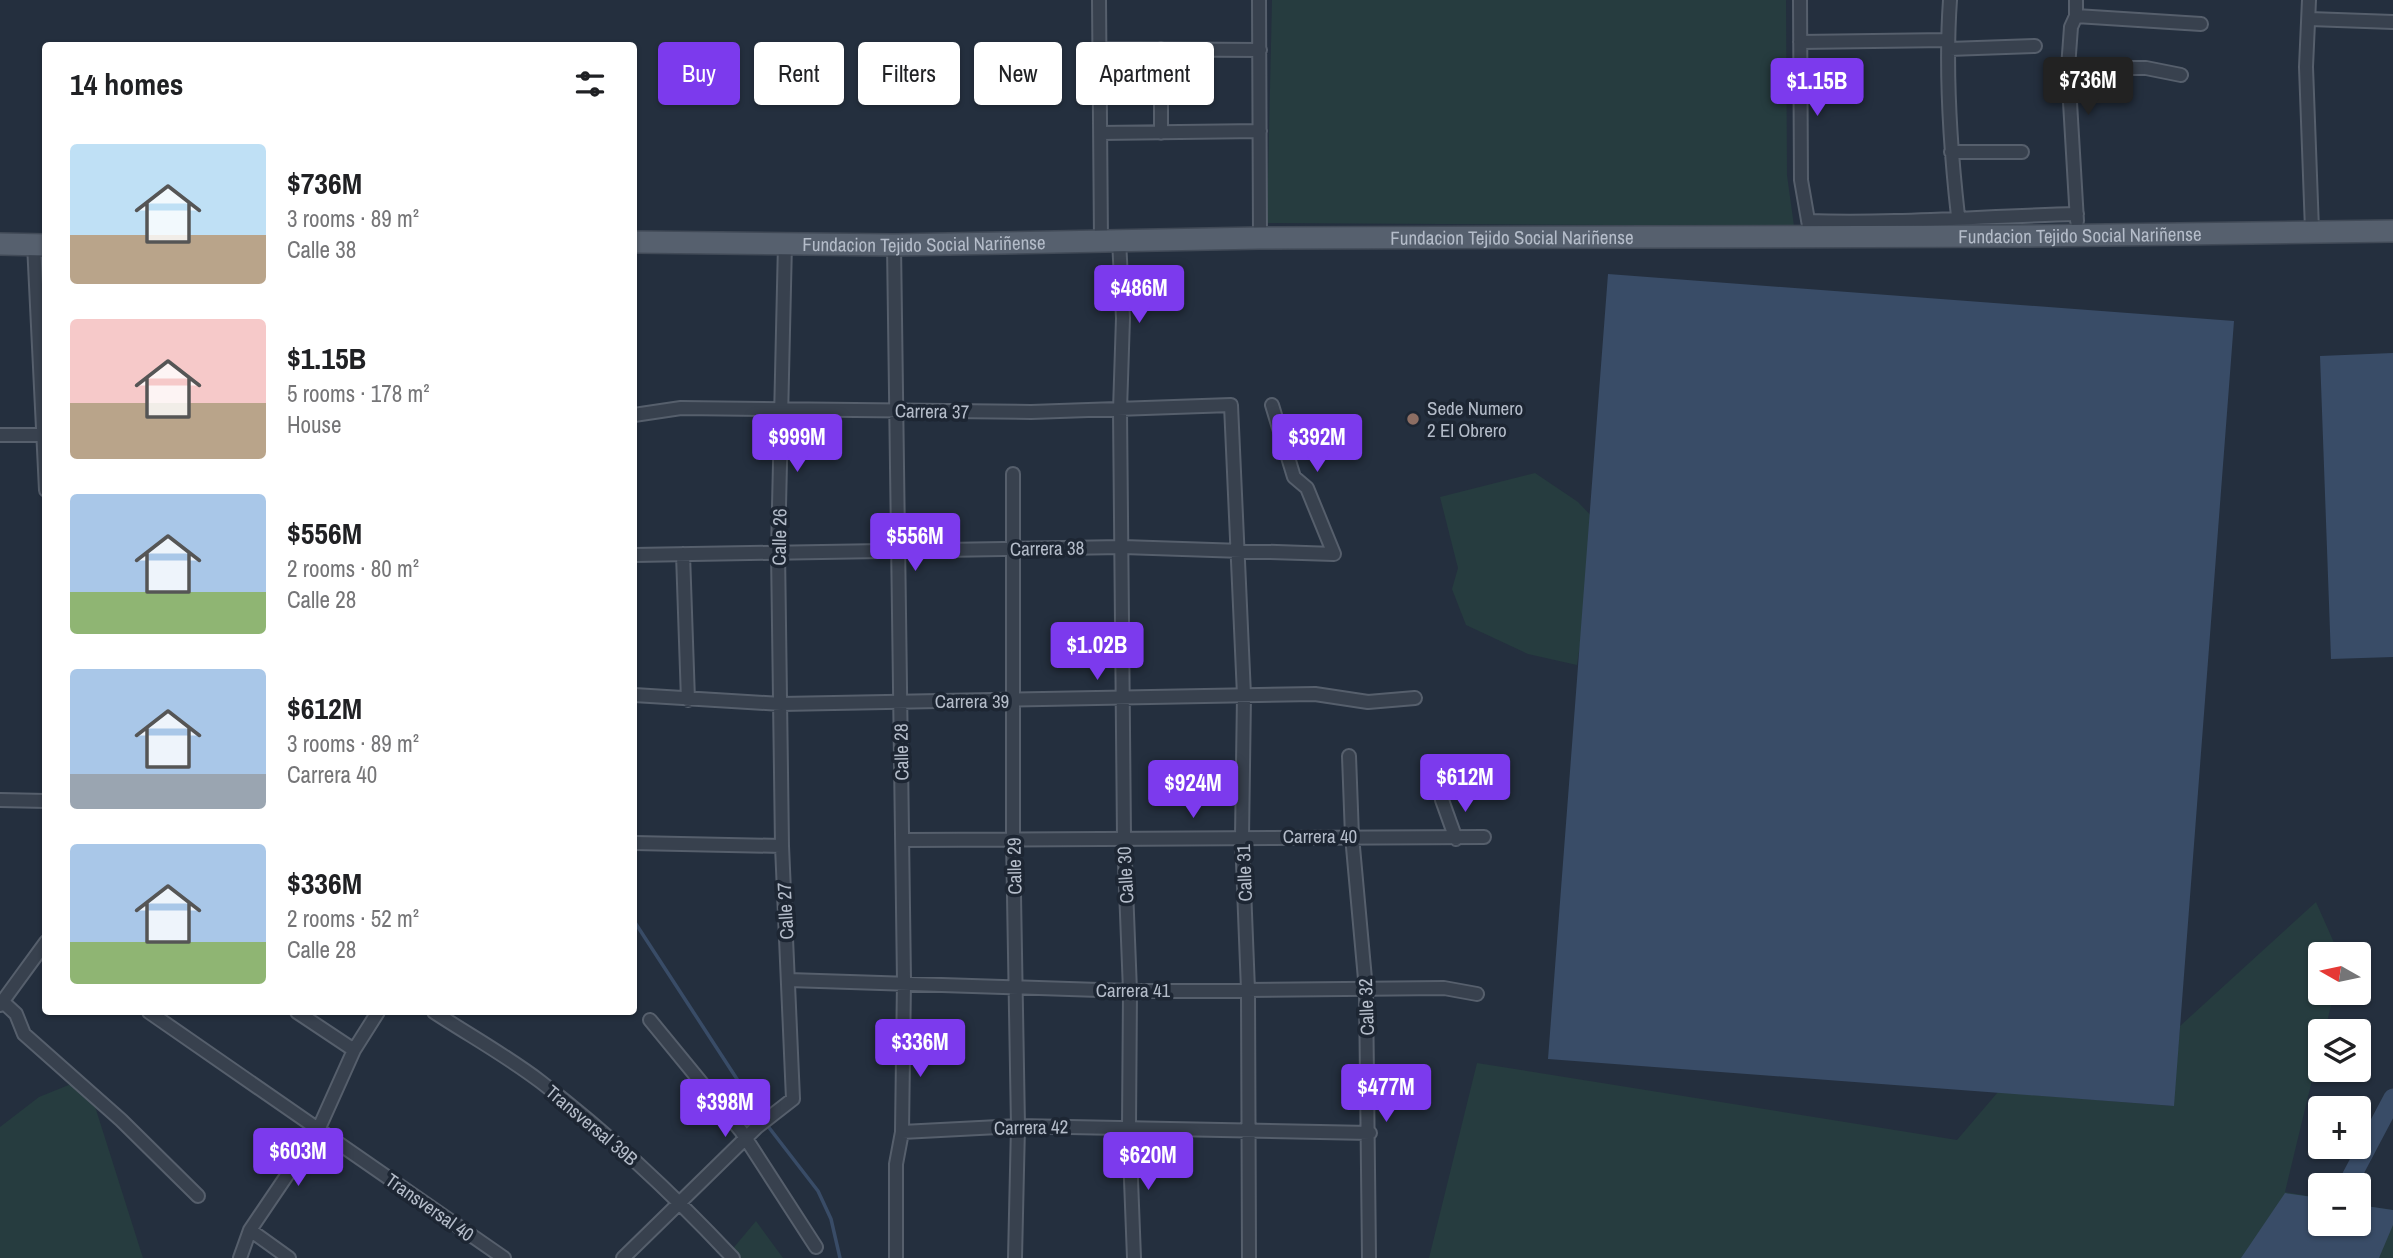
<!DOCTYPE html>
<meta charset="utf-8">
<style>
:root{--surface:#fff;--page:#f6f6f6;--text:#202124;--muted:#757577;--accent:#7c3aed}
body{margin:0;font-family:"Archivo Narrow",sans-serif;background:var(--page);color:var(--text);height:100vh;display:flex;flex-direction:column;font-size:26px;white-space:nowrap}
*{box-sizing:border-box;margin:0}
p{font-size:23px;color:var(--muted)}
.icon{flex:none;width:38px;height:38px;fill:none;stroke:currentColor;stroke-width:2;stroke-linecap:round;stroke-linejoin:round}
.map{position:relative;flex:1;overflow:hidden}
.panel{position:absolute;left:42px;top:42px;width:595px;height:973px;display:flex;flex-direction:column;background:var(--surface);border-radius:7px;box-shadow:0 2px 5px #0004}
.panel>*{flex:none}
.hud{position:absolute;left:658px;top:42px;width:665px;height:63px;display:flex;gap:14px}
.needle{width:46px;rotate:279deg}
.buttons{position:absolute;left:2308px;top:942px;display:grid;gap:14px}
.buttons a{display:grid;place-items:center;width:63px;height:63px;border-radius:7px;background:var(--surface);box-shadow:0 2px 5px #0004;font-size:35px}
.price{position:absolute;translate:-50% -60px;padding:0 16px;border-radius:7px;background:var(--accent);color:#fff;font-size:23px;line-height:46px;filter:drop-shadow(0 2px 4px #0008)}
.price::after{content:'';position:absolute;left:50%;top:42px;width:21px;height:16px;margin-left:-10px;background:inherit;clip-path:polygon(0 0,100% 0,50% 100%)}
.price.current{background:#222;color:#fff}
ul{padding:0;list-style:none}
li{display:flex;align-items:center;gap:21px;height:175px;padding:0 28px}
li span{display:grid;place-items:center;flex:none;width:196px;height:140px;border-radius:7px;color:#555}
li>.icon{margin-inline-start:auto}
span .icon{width:84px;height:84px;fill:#fffc;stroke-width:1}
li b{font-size:30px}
h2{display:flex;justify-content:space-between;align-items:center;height:84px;padding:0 28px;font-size:30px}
.tag{padding:0 24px;border-radius:7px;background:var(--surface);box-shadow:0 2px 5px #0004;font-size:24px;line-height:63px}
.tag.current{background:var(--accent);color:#fff}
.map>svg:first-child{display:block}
</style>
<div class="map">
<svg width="2393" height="1258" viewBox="0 0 2393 1258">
<rect width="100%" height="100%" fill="#242f3e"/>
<path fill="#263c3f" d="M1272 0H1786L1787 175 1794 226 1267 223Z
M1535 473 1578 502 1598 523 1577 665 1528 654 1466 625 1452 589 1458 568 1440 497Z
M2316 902 2339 954H2320V992H2334L2325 1031H2320V1047L2285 1192 2320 1198V1223H2359V1205L2393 1210V1258H1429L1477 1063 1957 1140 1998 1092 2173 1106 2180 1026Z
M86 1078 143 1258H0V1127L39 1097Z
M756 1221 783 1258H725Z"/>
<path fill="#394c67" d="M1608 274 2234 321 2174 1106 1548 1059Z
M2393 353V657L2331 659 2320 356Z
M2285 1193 2320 1198V1223H2359V1205L2393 1210V1225L2379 1258H2241Z"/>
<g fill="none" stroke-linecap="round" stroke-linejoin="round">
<path stroke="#394c67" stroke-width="3.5" d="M634 921 763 1119
M767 1125 818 1191 831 1219 840 1258"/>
<path stroke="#394c67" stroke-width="19" d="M2347 1185 2393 1098"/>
<g stroke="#565f6c" stroke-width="16">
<path id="street" d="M1099 0 1101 240
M1259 0 1260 238
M1800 0 1801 180 1809 226
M1950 0C1945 71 1950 145 1958 216
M2076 0V16L2071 27 2068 68 2077 221
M2309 0 2306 67 2312 230
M2076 16 2201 24
M2310 19 2393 22
M1800 42 1947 40
M1099 49 1260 50
M1161 49V133
M1949 49 2035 46
M2068 68H2146L2181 75
M1100 133 1260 131
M1951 152H2022
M1808 221C1898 224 1987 216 2077 214
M1119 240 1123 318 1120 410 1124 837 1130 991 1129 1127 1134 1258
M34 244 46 490
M894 245 904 981 902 1132 896 1164V1258
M634 415 681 408 1031 412 1231 405 1244 695 1242 837 1248 990 1249 1258
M0 435H42
M1013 474V838L1018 1126 1015 1258
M683 554 688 700
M634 555 1123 547 1334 554 1307 488 1294 477 1272 405
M634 695 781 704 1315 694 1368 702 1415 698
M1349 756 1352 836 1366 990 1369 1258
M0 800 46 801
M1442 800 1456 839
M903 840 1484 837
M634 843 782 846
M789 980 1130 991 1444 988 1477 994
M3 1002 16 1014 24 1034 121 1120 198 1196
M0 1005 46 942
M149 1012 504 1258
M297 1012 354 1050
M434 1012C469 1035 507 1056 541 1082 610 1135 673 1194 733 1258
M650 1020 741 1131 816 1247
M902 1132 1018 1126 1370 1133
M250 1230 289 1258
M240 1258 250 1230 319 1128 354 1050 378 1012
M623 1258 757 1127 793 1099 782 846 778 551 785 243"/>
</g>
<g stroke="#414a57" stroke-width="24">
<g id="primary">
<path id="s1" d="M634 242 894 245 1260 238 2033 236 2393 231"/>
<path d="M0 244 46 245"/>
</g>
</g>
<use href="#street" stroke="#38414e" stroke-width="12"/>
<use href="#primary" stroke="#56606e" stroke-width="21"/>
</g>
<circle fill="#8d6e63" stroke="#1d2633" stroke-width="2.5" cx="1413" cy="419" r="7"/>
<g text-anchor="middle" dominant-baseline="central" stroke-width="7" stroke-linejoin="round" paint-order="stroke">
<g font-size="19" fill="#b4bcc9" stroke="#1d2633">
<text stroke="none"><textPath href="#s1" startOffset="1446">Fundacion Tejido Social Nariñense</textPath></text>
<text stroke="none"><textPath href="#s1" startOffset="878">Fundacion Tejido Social Nariñense</textPath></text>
<text stroke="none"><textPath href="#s1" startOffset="290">Fundacion Tejido Social Nariñense</textPath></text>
<text transform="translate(932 411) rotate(1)">Carrera 37</text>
<text transform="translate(779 537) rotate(-89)">Calle 26</text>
<text transform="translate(1047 548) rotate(-1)">Carrera 38</text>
<text x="972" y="701">Carrera 39</text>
<text transform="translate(901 752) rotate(-91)">Calle 28</text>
<text x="1320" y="836">Carrera 40</text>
<text transform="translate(1014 866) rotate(-91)">Calle 29</text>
<text transform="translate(1244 873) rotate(-92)">Calle 31</text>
<text transform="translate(1125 875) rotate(-93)">Calle 30</text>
<text transform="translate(785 911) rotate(-93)">Calle 27</text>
<text x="1133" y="990">Carrera 41</text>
<text transform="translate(1366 1007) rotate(-92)">Calle 32</text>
<text transform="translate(592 1125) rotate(40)">Transversal 39B</text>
<text transform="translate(1031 1127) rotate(-1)">Carrera 42</text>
<text transform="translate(430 1207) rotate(35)">Transversal 40</text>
</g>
<g font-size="19" fill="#b4bcc9" stroke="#1d2633" text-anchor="start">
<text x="1427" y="408">Sede Numero<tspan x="1427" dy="22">2 El Obrero</tspan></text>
</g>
</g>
</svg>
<div class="buttons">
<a><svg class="needle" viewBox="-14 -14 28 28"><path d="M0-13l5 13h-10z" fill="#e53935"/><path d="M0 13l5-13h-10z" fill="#757577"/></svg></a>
<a><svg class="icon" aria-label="layers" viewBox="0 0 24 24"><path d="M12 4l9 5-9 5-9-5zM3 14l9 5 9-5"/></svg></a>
<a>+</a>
<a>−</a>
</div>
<b class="price current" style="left:2088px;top:117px">$736M</b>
<b class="price" style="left:1817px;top:118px">$1.15B</b>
<b class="price" style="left:1139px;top:325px">$486M</b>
<b class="price" style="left:797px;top:474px">$999M</b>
<b class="price" style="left:1317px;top:474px">$392M</b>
<b class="price" style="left:915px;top:573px">$556M</b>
<b class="price" style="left:1097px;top:682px">$1.02B</b>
<b class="price" style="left:1465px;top:814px">$612M</b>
<b class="price" style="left:1193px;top:820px">$924M</b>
<b class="price" style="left:920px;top:1079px">$336M</b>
<b class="price" style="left:1386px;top:1124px">$477M</b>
<b class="price" style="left:725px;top:1139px">$398M</b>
<b class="price" style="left:298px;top:1188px">$603M</b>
<b class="price" style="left:1148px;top:1192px">$620M</b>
<div class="hud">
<a class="tag current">Buy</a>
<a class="tag">Rent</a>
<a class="tag">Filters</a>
<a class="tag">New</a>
<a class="tag">Apartment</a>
</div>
<section class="panel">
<h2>14 homes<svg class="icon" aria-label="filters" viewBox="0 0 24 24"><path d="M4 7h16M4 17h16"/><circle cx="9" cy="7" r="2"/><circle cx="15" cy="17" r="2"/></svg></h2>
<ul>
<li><span style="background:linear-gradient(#bfe0f5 65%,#b9a48a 0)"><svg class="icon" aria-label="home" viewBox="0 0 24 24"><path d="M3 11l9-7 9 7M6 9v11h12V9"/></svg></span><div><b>$736M</b><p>3 rooms · 89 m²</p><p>Calle 38</p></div></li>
<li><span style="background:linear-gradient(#f6c9c9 60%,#b9a48a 0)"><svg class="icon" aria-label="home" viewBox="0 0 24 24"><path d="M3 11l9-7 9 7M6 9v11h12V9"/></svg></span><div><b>$1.15B</b><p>5 rooms · 178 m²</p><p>House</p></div></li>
<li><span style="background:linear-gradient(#a9c7e8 70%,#8fb573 0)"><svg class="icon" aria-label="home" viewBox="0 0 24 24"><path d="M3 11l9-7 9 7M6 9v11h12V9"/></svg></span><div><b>$556M</b><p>2 rooms · 80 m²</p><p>Calle 28</p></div></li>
<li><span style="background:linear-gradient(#a9c7e8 75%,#9aa5b1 0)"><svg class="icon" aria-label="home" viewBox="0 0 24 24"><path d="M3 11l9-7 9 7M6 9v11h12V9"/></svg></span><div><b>$612M</b><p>3 rooms · 89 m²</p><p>Carrera 40</p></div></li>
<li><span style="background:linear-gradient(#a9c7e8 70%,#8fb573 0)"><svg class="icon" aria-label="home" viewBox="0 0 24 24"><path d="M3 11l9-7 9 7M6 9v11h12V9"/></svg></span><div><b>$336M</b><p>2 rooms · 52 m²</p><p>Calle 28</p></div></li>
</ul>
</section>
</div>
